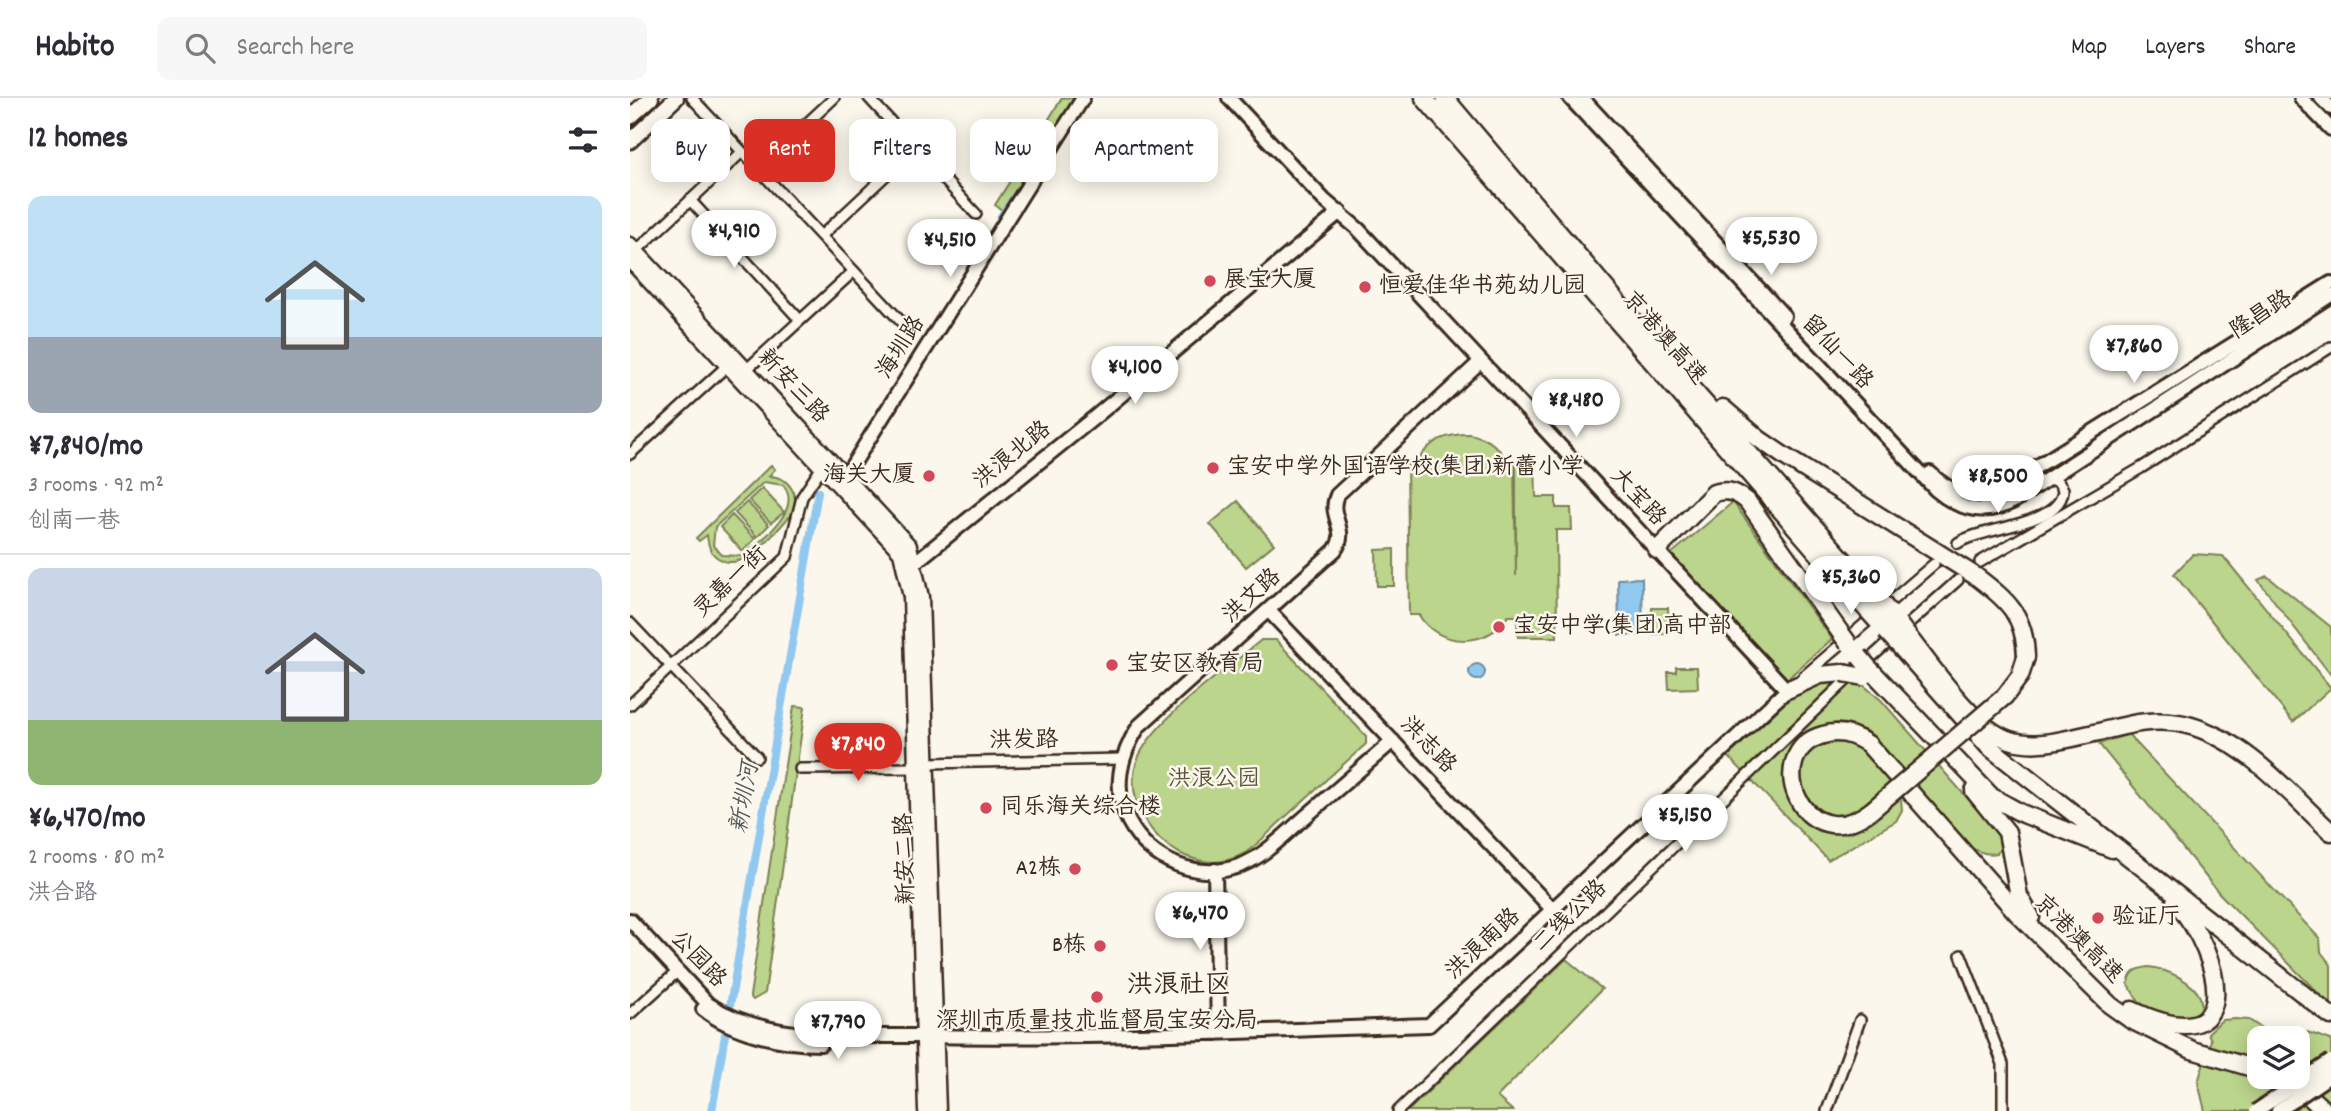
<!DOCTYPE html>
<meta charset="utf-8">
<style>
:root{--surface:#fff;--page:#f7f7f7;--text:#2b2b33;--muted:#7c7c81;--line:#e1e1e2;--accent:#d93025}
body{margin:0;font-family:Dekko,"LXGW WenKai TC",sans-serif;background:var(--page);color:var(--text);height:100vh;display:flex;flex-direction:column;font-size:26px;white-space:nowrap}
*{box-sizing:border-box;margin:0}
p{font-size:23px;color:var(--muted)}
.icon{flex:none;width:38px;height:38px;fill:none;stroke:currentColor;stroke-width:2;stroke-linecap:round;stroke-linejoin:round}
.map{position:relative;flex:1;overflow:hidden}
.side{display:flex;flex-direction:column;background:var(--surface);width:630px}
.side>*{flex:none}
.top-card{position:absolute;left:21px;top:21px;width:665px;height:63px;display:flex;gap:14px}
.fabs{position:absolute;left:1617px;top:928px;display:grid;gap:14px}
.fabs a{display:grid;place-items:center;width:63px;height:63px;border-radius:14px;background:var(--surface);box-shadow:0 4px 18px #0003;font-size:35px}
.price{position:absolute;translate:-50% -60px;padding:0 16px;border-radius:24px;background:#fff;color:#222;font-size:23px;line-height:46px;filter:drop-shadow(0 2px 4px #0008)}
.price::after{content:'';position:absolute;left:50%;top:42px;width:21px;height:16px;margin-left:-10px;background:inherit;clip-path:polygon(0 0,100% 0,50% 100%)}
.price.active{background:var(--accent);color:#fff}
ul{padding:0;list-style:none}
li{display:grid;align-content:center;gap:14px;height:371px;padding:0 28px}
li+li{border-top:2px solid var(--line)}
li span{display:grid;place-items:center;height:217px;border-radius:14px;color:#555}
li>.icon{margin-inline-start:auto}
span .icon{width:126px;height:126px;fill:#fffc;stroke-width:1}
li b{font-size:30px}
h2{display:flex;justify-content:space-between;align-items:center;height:84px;padding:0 28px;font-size:30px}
.pill{padding:0 24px;border-radius:14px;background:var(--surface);box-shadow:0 4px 18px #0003;font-size:24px;line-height:63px}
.pill.active{background:var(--accent);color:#fff}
header{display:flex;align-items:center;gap:42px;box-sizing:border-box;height:98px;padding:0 35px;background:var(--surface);border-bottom:2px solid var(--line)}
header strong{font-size:33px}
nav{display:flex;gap:38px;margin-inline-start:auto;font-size:24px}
.search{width:490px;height:63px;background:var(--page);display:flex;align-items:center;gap:18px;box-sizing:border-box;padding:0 24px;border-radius:14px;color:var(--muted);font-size:26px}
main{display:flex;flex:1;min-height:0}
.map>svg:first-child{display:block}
</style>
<header>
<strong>Habito</strong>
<div class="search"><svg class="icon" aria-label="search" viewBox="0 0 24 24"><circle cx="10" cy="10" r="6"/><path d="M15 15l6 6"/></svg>Search here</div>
<nav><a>Map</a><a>Layers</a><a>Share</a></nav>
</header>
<main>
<section class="side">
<h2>12 homes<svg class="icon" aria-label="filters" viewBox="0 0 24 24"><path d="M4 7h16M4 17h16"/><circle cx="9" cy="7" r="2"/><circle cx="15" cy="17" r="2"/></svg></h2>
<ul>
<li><span style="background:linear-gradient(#bfe0f5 65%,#9aa5b1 0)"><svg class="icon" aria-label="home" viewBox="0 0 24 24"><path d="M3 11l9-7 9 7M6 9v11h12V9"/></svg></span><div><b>¥7,840/mo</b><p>3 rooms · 92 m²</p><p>创南一巷</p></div></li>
<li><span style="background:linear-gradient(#c9d6e8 70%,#8fb573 0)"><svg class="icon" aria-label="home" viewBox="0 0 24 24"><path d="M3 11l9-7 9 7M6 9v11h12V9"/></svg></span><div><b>¥6,470/mo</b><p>2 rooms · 80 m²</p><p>洪合路</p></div></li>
</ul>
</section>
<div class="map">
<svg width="1701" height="1013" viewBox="0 0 1701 1013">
<rect width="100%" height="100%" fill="#fbf7ec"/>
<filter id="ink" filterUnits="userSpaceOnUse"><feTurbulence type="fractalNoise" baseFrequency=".0143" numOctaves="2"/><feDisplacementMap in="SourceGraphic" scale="14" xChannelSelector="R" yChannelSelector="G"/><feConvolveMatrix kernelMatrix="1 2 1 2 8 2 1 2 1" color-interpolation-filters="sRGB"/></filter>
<g filter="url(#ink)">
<path fill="#bbd58c" stroke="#7b8055" stroke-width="2" fill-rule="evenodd" d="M432 0H454L382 119 365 107Z
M839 336C856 339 868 347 876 362H884L886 478V364H905L906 399H926V410H941L942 432H926L927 539H888L887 518H878C858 551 807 549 789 517H779L777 363H788C799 342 817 336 839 336Z
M141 367 145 371 139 378C160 379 170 397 162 416 146 432 114 478 88 460 80 455 78 447 77 437L69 443 66 440ZM134 384 153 387C174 411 130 445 111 458L92 457 83 447 85 429Z
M132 390 154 414 141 425 119 402Z
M608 403 644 446 616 469 580 426Z
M117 404 139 427 127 439 105 415Z
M1103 404 1202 541 1156 582 1041 456Z
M102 417 125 441 112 453 90 429Z
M764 451V488H747L746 452Z
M1563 456 1593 458 1701 590 1663 624 1544 476Z
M1637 478 1701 529V577L1628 482Z
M1022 510H1038L1039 536H1022Z
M631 542H646L736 638V646C707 672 678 698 649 725 638 735 626 749 613 756 556 788 483 716 509 658 527 619 596 572 631 542Z
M1046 569H1067L1068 590 1039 591 1038 574H1046Z
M1193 580 1232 586 1251 602 1368 735 1371 751 1367 755C1336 762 1302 712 1282 691L1271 700 1272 712 1266 723 1198 762 1097 657 1161 594Z
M164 608 175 609 135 895 123 902 120 898Z
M1498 636 1690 841 1691 854 1701 867V908L1589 795 1469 646Z
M936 861 972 891 867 999 883 1013H778Z
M1518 869C1539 871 1584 891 1568 918 1532 920 1516 921 1498 886 1501 873 1506 871 1518 869Z
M1605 921 1619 922 1639 935 1674 933 1701 942V1013H1575L1568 984 1581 942 1578 935 1592 922ZM1629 940H1668V978H1629Z"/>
<path fill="#90c8ef" stroke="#6e899b" stroke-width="2" d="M1012 480 1013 537H989L988 481Z
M839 574a8 8 0 1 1 16 0a8 8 0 1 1-16 0Z"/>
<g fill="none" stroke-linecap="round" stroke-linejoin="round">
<path stroke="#90c8ef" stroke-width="8" d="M370 120 384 99
M82 1013 188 394"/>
<g stroke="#3b2a1e" stroke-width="14">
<path id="street" d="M62 0 277 230
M239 0 346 116
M128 71 204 0
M60 102 170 222
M191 138 285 50
M6 153 112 54
M116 272 224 173
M0 356 98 267
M1328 445C1350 429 1433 428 1433 391L1428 384 1420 381
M1350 464 1511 370 1701 249
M0 525 127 659
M1234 566 1328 482
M1173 579 1304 466
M0 607 157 459 172 399 192 369
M297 665 493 661
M170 671 286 670
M1331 857 1373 966V1013
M0 916 48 873
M768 1013 1223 576
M1197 1013 1230 922"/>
</g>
<g stroke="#3b2a1e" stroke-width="18">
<path id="secondary" d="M940 0 1306 392C1329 412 1356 418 1384 403L1701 197
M952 0 1154 218
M1671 0 1701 31
M1691 0 1701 10
M1300 375C1319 395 1345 403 1371 391L1701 185
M215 379 453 0
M278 470 465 319 710 114
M640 514 923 812
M763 643C733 669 703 695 674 720 654 737 634 759 609 768 567 783 520 763 499 724 482 692 490 657 509 628L705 452C720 432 697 418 707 397L851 263
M585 772 588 935
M0 822 78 906C140 946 220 937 290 938 459 941 629 933 799 927L1157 592 728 131 694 102 599 0
M73 911C103 935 153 946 191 946"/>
</g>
<g stroke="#3b2a1e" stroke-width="19">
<path id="primary" d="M0 19 21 0
M0 43 46 0
M0 147 279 448 291 499 308 1013
M0 162 271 454 281 499 296 1013"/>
</g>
<g stroke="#3b2a1e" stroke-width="21">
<path id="highway" d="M794 0 1238 513
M815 0 1033 258 1250 503
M1093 310 1129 341 1157 360 1347 479C1378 503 1395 517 1396 559
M1027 452 1084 395C1099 391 1106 394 1117 403L1210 534
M1277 537C1301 567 1343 631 1380 642 1408 651 1441 640 1469 634 1499 626 1527 619 1558 627 1616 643 1658 694 1701 734
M1267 545 1358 648 1701 918
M1239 570 1362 699 1391 715 1482 751
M1157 592 1190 577 1213 575
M1344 693 1377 734 1389 798 1401 819
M1242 712C1173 765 1130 654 1193 637 1209 632 1225 637 1238 646L1387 815 1480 907 1501 922 1562 952 1629 972
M1502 912C1616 966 1595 861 1545 803
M1647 978 1670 990 1695 1013"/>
</g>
<use href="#street" stroke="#fbf7ec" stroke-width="9"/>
<use href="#secondary" stroke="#fbf7ec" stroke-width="12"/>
<use href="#primary" stroke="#fbf7ec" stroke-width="14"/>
<use href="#highway" stroke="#fbf7ec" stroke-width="16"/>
<g stroke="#3b2a1e" stroke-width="18" stroke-linecap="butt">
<path id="secondary-bridge" d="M1626 1013 1701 963
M1648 1013 1701 977"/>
</g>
<g stroke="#3b2a1e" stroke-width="21" stroke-linecap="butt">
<path id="highway-bridge" d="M1250 503 1259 514
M1238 513 1247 523
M1268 525 1277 537
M1256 533 1267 545
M1210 534 1218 545
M1229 558 1239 570
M1213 575 1234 579
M1242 712 1375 598 1390 578 1396 559"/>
</g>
<use href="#secondary-bridge" stroke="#fbf7ec" stroke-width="12"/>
<use href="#highway-bridge" stroke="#fbf7ec" stroke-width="16"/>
</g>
</g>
<g fill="#d1495b" stroke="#fbf7ec" stroke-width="2.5">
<circle cx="580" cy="183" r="7"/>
<circle cx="735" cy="189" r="7"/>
<circle cx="583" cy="370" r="7"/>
<circle cx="299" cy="378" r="7"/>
<circle cx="869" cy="529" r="7"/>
<circle cx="482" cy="567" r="7"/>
<circle cx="356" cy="710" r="7"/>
<circle cx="445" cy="771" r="7"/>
<circle cx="1468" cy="820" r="7"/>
<circle cx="470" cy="848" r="7"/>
<circle cx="467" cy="899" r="7"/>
</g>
<g text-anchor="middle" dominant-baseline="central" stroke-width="5" stroke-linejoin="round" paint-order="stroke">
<g font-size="23" fill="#3b2a1e" stroke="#fbf7ec" text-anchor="start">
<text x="594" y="183">展宝大厦</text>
<text x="749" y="189">恒爱佳华书苑幼儿园</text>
<text x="597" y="370">宝安中学外国语学校(集团)新蕾小学</text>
<text x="285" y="378" text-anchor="end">海关大厦</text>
<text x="883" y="529">宝安中学(集团)高中部</text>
<text x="496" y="567">宝安区教育局</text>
<text x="370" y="710">同乐海关综合楼</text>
<text x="431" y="771" text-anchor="end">A2栋</text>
<text x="1482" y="820">验证厅</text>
<text x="456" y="848" text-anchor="end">B栋</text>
<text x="467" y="924" text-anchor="middle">深圳市质量技术监督局宝安分局</text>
</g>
<g font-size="23" fill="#3b2a1e" stroke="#fbf7ec">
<text transform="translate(1632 218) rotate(-33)">隆昌路</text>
<text transform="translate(1033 241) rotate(49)">京港澳高速</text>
<text transform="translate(272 250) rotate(-58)">海圳路</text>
<text transform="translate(1206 255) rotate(47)">留仙一路</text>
<text transform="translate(162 289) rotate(47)">新安三路</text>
<text transform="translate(383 358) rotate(-39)">洪浪北路</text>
<text transform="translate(1007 400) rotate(47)">大宝路</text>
<text transform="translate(101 485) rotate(-43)">灵嘉一街</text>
<text transform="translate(623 499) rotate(-42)">洪文路</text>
<text transform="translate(394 644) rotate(-1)">洪发路</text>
<text transform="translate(797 648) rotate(46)">洪志路</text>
<text transform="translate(277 761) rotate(-92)">新安二路</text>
<text transform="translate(941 819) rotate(-44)">二线公路</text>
<text transform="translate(1447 842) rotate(45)">京港澳高速</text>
<text transform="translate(854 847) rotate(-43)">洪浪南路</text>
<text transform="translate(67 862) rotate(46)">公园路</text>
</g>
<g font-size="23" fill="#5b553a" stroke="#fbf7ec">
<text x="584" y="682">洪浪公园</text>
</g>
<g font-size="24" font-style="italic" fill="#54595d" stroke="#fbf7ec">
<text transform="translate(116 700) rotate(-80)">新圳河</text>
</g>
<g font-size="26" fill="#3b2a1e" stroke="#fbf7ec">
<text x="549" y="888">洪浪社区</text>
</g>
</g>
</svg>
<div class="fabs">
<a><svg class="icon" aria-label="layers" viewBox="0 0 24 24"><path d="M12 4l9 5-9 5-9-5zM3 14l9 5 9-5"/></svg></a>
</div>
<b class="price" style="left:104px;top:172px">¥4,910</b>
<b class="price" style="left:1141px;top:179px">¥5,530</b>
<b class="price" style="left:320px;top:181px">¥4,510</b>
<b class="price" style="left:1504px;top:287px">¥7,860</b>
<b class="price" style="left:505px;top:308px">¥4,100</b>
<b class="price" style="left:946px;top:341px">¥8,480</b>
<b class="price" style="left:1368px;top:417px">¥8,500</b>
<b class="price" style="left:1221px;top:518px">¥5,360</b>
<b class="price active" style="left:228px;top:685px">¥7,840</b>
<b class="price" style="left:1055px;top:756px">¥5,150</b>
<b class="price" style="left:570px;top:854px">¥6,470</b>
<b class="price" style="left:208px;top:963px">¥7,790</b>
<div class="top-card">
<a class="pill">Buy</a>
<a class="pill active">Rent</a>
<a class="pill">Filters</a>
<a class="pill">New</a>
<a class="pill">Apartment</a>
</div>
</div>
</main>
